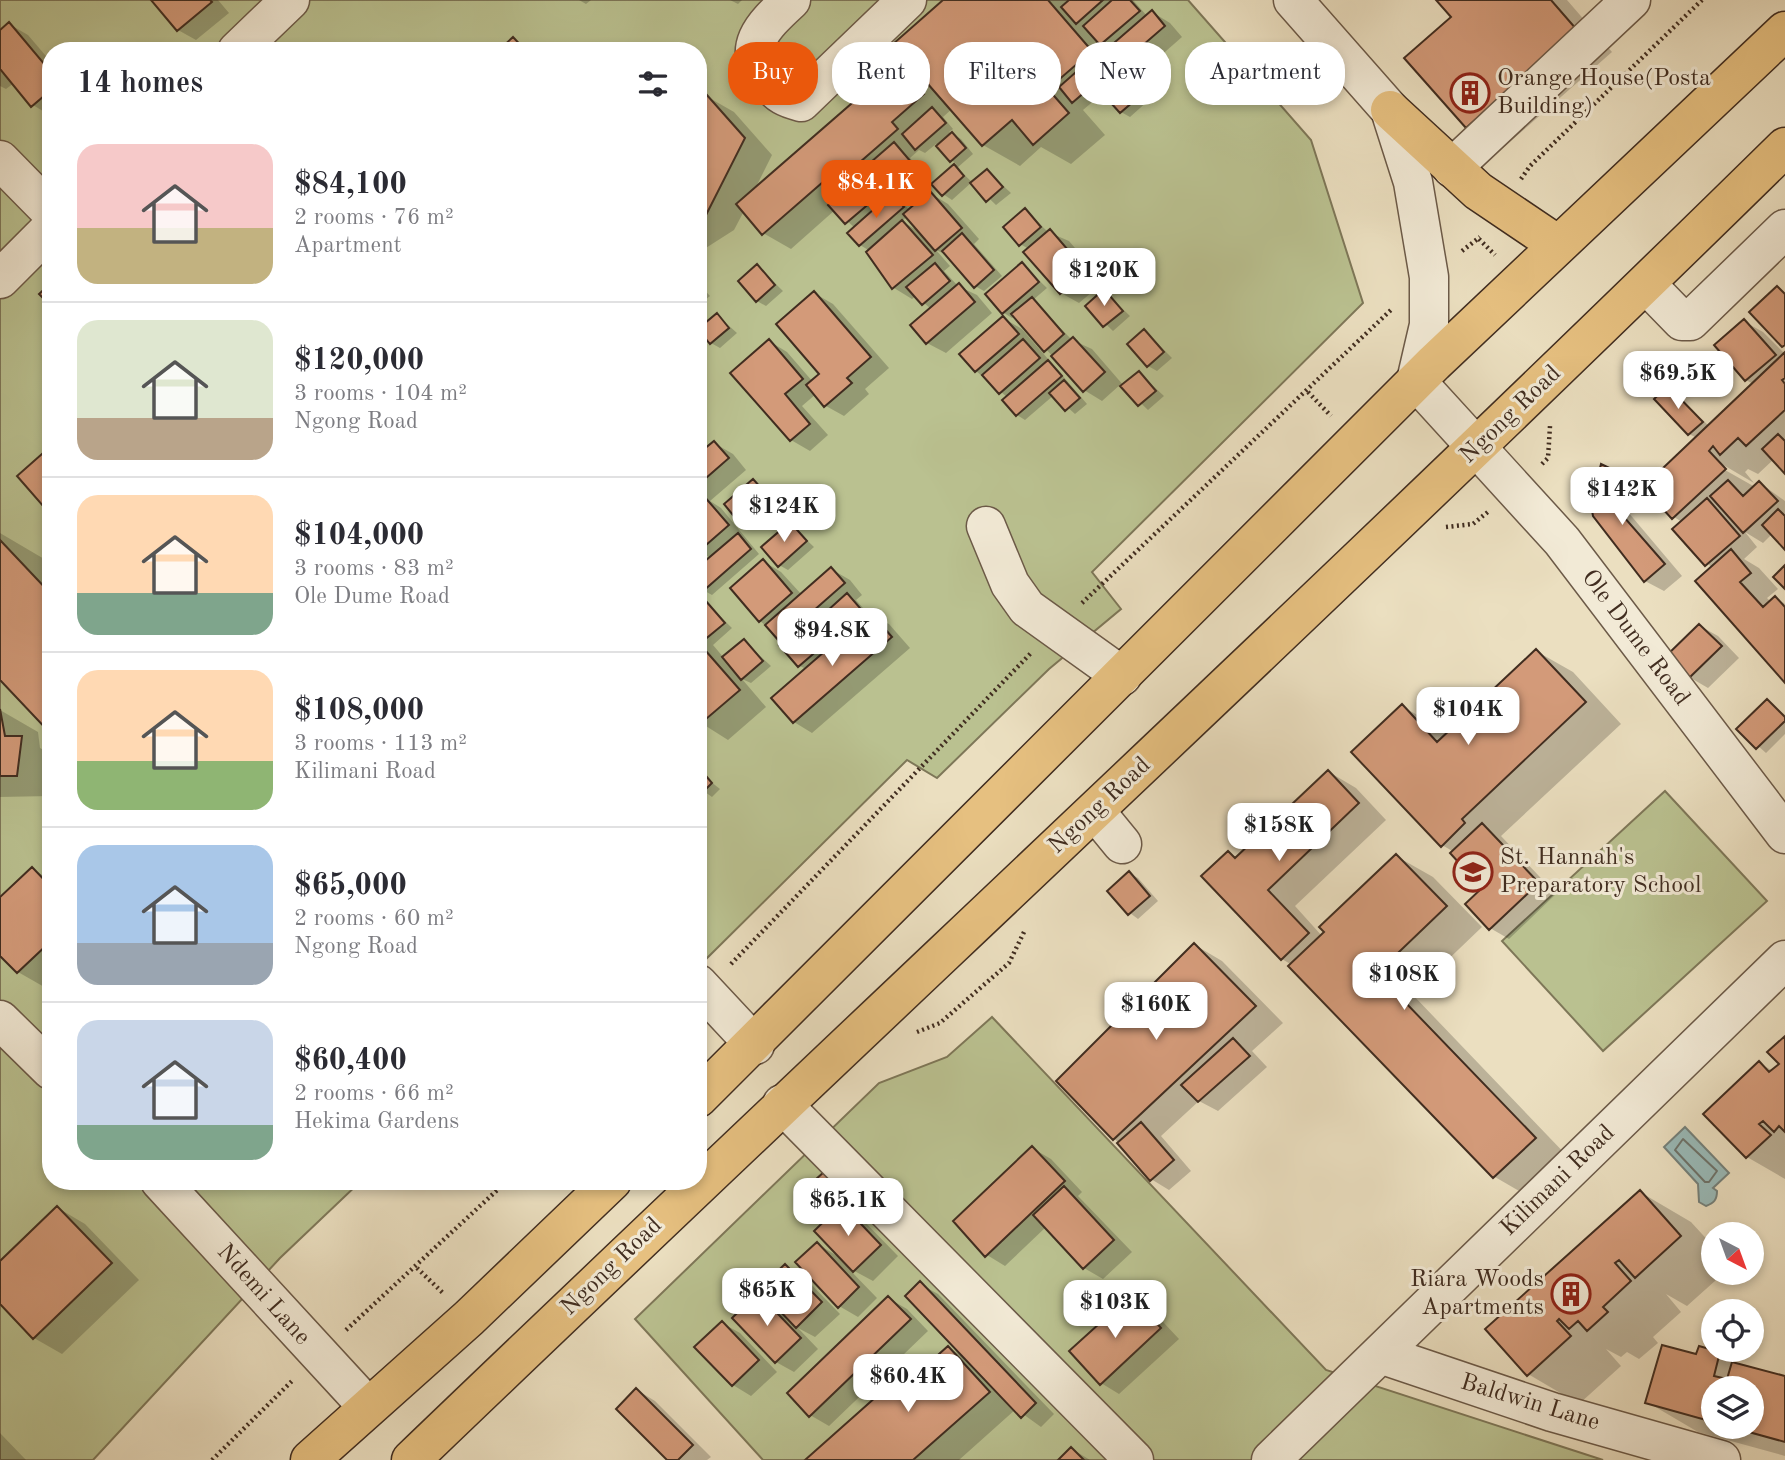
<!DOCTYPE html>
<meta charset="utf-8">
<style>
:root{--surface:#fff;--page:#f2f2f3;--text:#2b2b33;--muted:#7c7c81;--line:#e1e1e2;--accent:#ea580c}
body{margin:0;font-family:"Old Standard TT",serif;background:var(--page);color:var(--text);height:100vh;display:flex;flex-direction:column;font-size:26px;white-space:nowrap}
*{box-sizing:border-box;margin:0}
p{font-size:23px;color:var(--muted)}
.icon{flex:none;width:38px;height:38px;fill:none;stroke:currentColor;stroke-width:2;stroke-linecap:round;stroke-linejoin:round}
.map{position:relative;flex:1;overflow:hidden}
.side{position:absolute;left:42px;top:42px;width:665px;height:1148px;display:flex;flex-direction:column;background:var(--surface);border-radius:28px;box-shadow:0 4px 10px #0003}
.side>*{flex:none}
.top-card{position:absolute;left:728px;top:42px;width:665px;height:63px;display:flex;gap:14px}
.needle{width:46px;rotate:139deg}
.controls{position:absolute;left:1701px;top:1222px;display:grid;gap:14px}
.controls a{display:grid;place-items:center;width:63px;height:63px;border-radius:50%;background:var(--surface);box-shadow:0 4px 10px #0003;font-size:35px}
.price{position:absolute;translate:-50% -60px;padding:0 16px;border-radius:14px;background:#fff;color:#222;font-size:23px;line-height:46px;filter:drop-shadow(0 2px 4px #0008)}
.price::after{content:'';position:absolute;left:50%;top:42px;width:21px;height:16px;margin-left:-10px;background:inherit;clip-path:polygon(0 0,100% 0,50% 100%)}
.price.current{background:var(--accent);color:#fff}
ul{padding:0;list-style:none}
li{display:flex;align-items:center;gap:21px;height:175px;padding:0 35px}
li+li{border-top:2px solid var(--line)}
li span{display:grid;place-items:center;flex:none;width:196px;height:140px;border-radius:21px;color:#555}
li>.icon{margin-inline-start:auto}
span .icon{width:84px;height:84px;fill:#fffc;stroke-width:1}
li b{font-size:30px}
h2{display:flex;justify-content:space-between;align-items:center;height:84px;padding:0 35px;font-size:30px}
.pill{padding:0 24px;border-radius:28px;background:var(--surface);box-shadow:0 4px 10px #0003;font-size:24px;line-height:63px}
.pill.current{background:var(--accent);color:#fff}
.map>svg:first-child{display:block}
</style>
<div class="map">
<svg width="1785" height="1460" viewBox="0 0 1785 1460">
<rect width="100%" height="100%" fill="#ebdfc0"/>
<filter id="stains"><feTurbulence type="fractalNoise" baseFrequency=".00286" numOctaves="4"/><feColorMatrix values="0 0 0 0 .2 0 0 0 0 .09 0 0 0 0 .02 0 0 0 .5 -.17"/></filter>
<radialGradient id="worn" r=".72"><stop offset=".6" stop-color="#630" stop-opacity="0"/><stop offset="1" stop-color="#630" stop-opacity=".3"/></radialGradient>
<path fill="#bac190" stroke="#7e7758" stroke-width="2" d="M0 0H1188L1311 140 1363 303 1092 572 1121 609 1049 669 937 778 907 760 698 967V51H51V1181H361L280 1258 93 1460H0Z
M1665 791 1767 901 1603 1051 1502 941Z
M992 1017 1326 1370 1603 1460H763L635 1319 879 1083 947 1057Z"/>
<path fill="#9abbb9" stroke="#76827c" stroke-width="2" d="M1685 1127 1729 1173 1713 1188 1717 1191C1717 1200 1714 1203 1706 1206L1699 1202 1698 1184 1664 1147Z"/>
<path fill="#0003" fill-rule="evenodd" d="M153 0H218L229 13 196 40 178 30Z
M579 0H591L586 4Z
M730 0H742L738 4Z
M946 0H1133L1147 16 1152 12 1170 23 1182 37 1133 80 1124 75 1083 110 1105 135 1071 164 1041 147 1020 166 983 145 952 109 943 117 953 129 949 132 961 139 973 154 957 168 973 183 987 171 1011 193 996 205 972 182 952 200 943 194 934 184 956 164 936 144 925 153 919 150 910 158 931 182 911 200 887 178 880 184 910 210 930 193 948 204 979 239 974 244 1002 276 984 291 975 286 949 256 936 250 950 266 944 271 958 286 977 295 992 313 946 353 927 343 931 309 916 296 912 299 894 288 870 251 860 245 855 228 835 210 791 249 763 233 744 211 734 230 698 253V102L706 96 734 112 772 155 754 191 898 66 930 85ZM908 216 921 233 902 221Z
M1438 0H1567L1612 52 1503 148 1467 127 1453 17Z
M9 24 28 35 51 62V116L33 105 14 83 6 89 0 86V32Z
M513 39 534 51H500Z
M1133 87 1149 100 1130 117 1121 112Z
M1025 210 1048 232 1069 241 1104 282 1079 303 1061 293 1029 249 1020 244Z
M1022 264 1047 288 1033 300 1072 340 1092 349 1124 386 1139 373 1164 396 1148 410 1121 384 1102 401 1084 390 1015 316 1012 318 1004 313 987 294Z
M757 266 783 291 766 306 757 301Z
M698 283 710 296 698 306Z
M1104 291 1130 316 1113 331 1087 306Z
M814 293 833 304 889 368 865 389 869 394 844 416 826 406 816 394 802 406 828 435 810 451 791 440 733 373 769 341 787 352 813 382 822 374Z
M717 315 737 333 720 348 711 343Z
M1003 318 1022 329 1087 404 1075 414 1054 395 1025 420 1017 415 1007 397 976 371Z
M1745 322 1763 332 1785 354V471L1773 460 1758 474 1748 469 1745 472 1754 483 1720 463 1718 466 1755 487 1760 483 1785 501V547L1772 534 1763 543 1745 532 1757 547 1744 559 1759 568 1778 589 1767 598 1771 602 1776 598 1785 604V680L1712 568 1675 529 1682 522 1674 517 1697 438 1689 434 1668 388 1709 426 1753 384 1746 380Z
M1145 331 1172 358 1157 371 1148 366Z
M714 443 733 454 746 470 710 501 721 508 759 554 712 595 703 590 711 558 698 551V457Z
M1619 475 1637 485 1628 512 1682 576 1664 591 1645 581 1595 516Z
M753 481 778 505 751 528 742 523Z
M790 524 814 547 788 570 779 565Z
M0 533 51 563V731L0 677Z
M763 561 781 572 802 595 831 569 850 580 862 595 856 600 869 615 889 624 910 648 812 733 794 722 806 669 800 666 785 642 760 621ZM836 618 851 630 840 640 827 625Z
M705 602 732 628 713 645 724 658 744 641 771 666 751 683 742 679 766 707 728 740 698 721V634Z
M1700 626 1718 636 1739 658 1708 688 1689 677Z
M1536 651 1573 672 1621 724 1501 836 1556 894 1509 939 1490 928 1485 888 1454 852 1442 845 1403 707 1439 727 1446 735Z
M1767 701 1785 715V734L1766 753 1739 729Z
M0 710 38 732 40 748 51 754V796L0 797Z
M1329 772 1356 788 1386 820 1295 906 1322 936 1396 856 1433 877 1482 927 1412 994 1571 1160 1531 1198 1495 1177 1292 965 1282 959 1228 854 1237 859Z
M706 778 720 789 712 797 698 787Z
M698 822 707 830 698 839Z
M32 869 51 880V984L46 988 18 972 0 953V900Z
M1129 873 1138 878 1158 901 1138 919 1130 913Z
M1195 945 1222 961 1283 1023 1252 1051 1267 1067 1218 1111 1199 1101 1161 1136 1191 1171 1169 1190 1151 1179 1114 1138Z
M1785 1038V1179L1747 1157 1706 1114 1759 1063 1773 1071 1781 1064Z
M1032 1148 1051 1159 1082 1192 1078 1196 1132 1252 1103 1279 1084 1268 1046 1227 1005 1266 987 1255Z
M833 1179 852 1201 845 1208 860 1217 898 1256 873 1281 847 1267 877 1298 858 1317 839 1306 817 1244 841 1258 825 1223 818 1219Z
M1640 1192 1691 1222 1713 1246V1272H1725L1687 1306 1666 1294 1681 1312 1653 1337 1658 1343 1639 1359 1627 1352 1621 1357 1606 1349 1621 1366 1579 1404 1528 1374 1488 1329Z
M58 1208 85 1224 139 1280 62 1354 34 1338 0 1301V1263Z
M786 1266 804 1277 840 1314 815 1337 798 1328 818 1349 794 1372 776 1362 759 1296 775 1305Z
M920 1284 938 1294 1054 1414 1041 1427 1016 1409 959 1460H808L904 1374 912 1379 949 1348 964 1357Z
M1131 1297 1150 1308 1179 1339 1119 1394 1101 1383Z
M888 1298 907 1309 928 1331 829 1426 810 1415Z
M722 1323 740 1333 777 1372 751 1396 733 1385Z
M1700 1348 1720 1354 1740 1366 1785 1378V1456L1698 1432 1647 1402 1698 1356ZM1713 1388H1752V1426H1713Z
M637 1390 655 1401 711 1457 707 1460H669Z
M0 1433 26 1460H0Z
M1072 1449 1090 1460H1060Z"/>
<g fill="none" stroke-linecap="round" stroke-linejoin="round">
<path stroke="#6e746c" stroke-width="2" d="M1683 1139 1717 1171 1709 1182H1705L1675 1150Z"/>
</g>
<path fill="#d39a79" stroke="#412d20" stroke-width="2" d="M151 0H210L212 2 177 31Z
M943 0H1048L1092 51 1048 89 1069 113 1033 145 1012 120 982 146 893 44Z
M1069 0H1103L1076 24 1061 7Z
M1112 0H1130L1140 11 1100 45 1083 26Z
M1436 0H1551L1577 30 1466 128 1404 58 1451 17Z
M1152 10 1165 26 1113 71 1100 55Z
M9 22 51 72V90L31 107 0 69V30Z
M513 37 526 51H498Z
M1093 57 1107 73 1072 103 1059 87Z
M897 64 924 94 892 122 898 129 852 169 846 162 762 235 736 204Z
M1133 84 1141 95 1120 113 1111 103Z
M706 94 745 138 706 215 698 220V100Z
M932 107 946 123 915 150 902 134Z
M952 132 966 148 950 162 936 146Z
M894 142 923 176 901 196 871 162Z
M954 164 964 176 942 196 931 184Z
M987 169 1003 187 986 202 970 183Z
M866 171 884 191 845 224 828 205Z
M930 191 962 228 935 251 903 214Z
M892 193 904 207 859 246 847 233Z
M1025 208 1041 227 1019 246 1003 227Z
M902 220 933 255 892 289 866 252Z
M1050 229 1086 271 1060 294 1023 252Z
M962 233 994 270 974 288 942 251Z
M1022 262 1039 282 1002 314 985 294Z
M935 263 950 281 922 305 906 287Z
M757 264 775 285 756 302 738 281Z
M51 283V306L39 294Z
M959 283 975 302 926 344 910 325Z
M1777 286 1785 294V345L1782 347 1749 312Z
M1104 289 1123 311 1103 327 1085 306Z
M814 291 871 357 847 378 852 383 824 407 806 385 819 374 776 324Z
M1032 297 1064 334 1044 352 1011 314Z
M717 313 729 328 710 344 698 329Z
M1003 316 1019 334 975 372 959 354Z
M1744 319 1776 355 1745 381 1714 345Z
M1144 329 1164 352 1147 367 1127 344Z
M1073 337 1105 372 1083 392 1051 356Z
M769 339 803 379 785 394 810 424 790 441 730 373Z
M1023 339 1040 358 999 394 982 375Z
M1785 352V378L1782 380 1785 384V410L1746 446 1738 438 1720 455 1713 446 1709 451 1726 469 1672 519 1643 487Z
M1048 360 1062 376 1016 416 1002 400Z
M1139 371 1156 391 1138 406 1120 386Z
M1064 380 1080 398 1065 411 1049 393Z
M1668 386 1703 422 1688 435 1654 399Z
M1778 434 1785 441V474L1762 449Z
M714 441 729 458 698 485V454Z
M51 446V515L17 476Z
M1601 464 1620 473 1610 501 1665 564 1644 582 1593 516 1591 505Z
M753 479 771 499 741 525 724 504Z
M1728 480 1743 496 1759 481 1778 501 1743 533 1710 496Z
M703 495 729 525 698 552V499Z
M1707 498 1740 536 1705 566 1672 529Z
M1778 509 1785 516V550L1762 525Z
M790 522 807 541 778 567 761 547Z
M738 533 751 549 702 592 698 587V567Z
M0 540 51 594V734L0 680Z
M1731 549 1751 573 1740 582 1763 607 1775 596 1785 607V683L1695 581Z
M763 559 792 593 759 622 730 588Z
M1785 565V589L1773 577Z
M831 567 845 583 779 641 765 625Z
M847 593 860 608 839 625 827 611Z
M705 600 725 623 703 641 698 635V606Z
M870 612 892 637 793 723 771 698Z
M815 614 834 636 798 667 779 645Z
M1699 624 1722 646 1688 679 1666 656Z
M744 639 763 661 741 680 722 657Z
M698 642 740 690 699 725 698 724Z
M1536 649 1586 702 1462 819 1465 823 1441 847 1351 752 1402 704 1437 742Z
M1767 699 1785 717V721L1756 749 1736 729Z
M0 709 5 736H22L17 776H0Z
M1328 770 1359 803 1268 890 1309 933 1281 960 1201 876 1228 851 1235 858Z
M706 776 712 783 702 793 698 784Z
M1482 823 1539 883 1489 930 1465 904 1482 888 1450 853Z
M1396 854 1447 906 1377 973 1536 1138 1493 1178 1288 966 1324 932 1319 927Z
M32 867 51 887V941L17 973 0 956V897Z
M1129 871 1150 896 1128 915 1107 891Z
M1194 943 1256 1006 1113 1140 1056 1081Z
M1785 1036V1132L1779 1126 1774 1132 1763 1121 1759 1124 1771 1135 1746 1158 1703 1114 1759 1061 1769 1072 1779 1064 1767 1052Z
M1233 1038 1250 1056 1198 1102 1181 1085Z
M1141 1122 1174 1160 1150 1181 1117 1143Z
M1032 1146 1065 1181 985 1257 953 1221Z
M824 1172 845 1195 817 1220 796 1197Z
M1064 1186 1114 1240 1083 1269 1033 1215Z
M1640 1190 1681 1236 1635 1278 1619 1260 1615 1263 1631 1281 1603 1307 1608 1312 1587 1331 1578 1321 1569 1329 1559 1319 1557 1321 1571 1336 1527 1376 1485 1329Z
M842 1204 881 1245 853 1272 814 1231Z
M57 1206 112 1263 33 1339 0 1304V1261Z
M817 1242 859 1287 838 1308 795 1262Z
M785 1264 822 1302 796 1328 759 1289Z
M920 1281 1036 1403 1021 1418 905 1296Z
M758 1293 801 1338 775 1363 732 1318Z
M1131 1295 1161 1328 1100 1385 1069 1351Z
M888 1296 911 1319 809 1417 787 1393Z
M722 1321 759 1360 732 1386 694 1347Z
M1662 1345 1696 1354 1699 1346 1720 1352 1714 1376 1727 1379 1732 1362 1785 1376V1442L1727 1426H1752V1388H1713V1422L1645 1403Z
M948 1346 990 1392 913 1460H805L904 1372 910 1380Z
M636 1388 693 1445 678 1460H667L616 1409Z
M1071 1447 1084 1460H1058Z"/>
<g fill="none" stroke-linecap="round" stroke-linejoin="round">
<g stroke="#6c5a48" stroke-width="41">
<path id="minor" d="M791 0C764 25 738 48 769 83 780 95 785 98 801 102L907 0
M1293 0 1390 110 1413 182 1429 277V325L1416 381 1562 541 1785 834
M237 51 290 0
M0 160 51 212
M1452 168 1631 0
M0 279 51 228
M1646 284 1682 321H1690L1785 229
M986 526 1010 584 1027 608 1122 676
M1095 811 1122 844
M698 984 755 1045
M0 1020 51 1070
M782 1104 1134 1460
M160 1181 368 1407
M1380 1354 1552 1412 1721 1460
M1271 1460 1785 960"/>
</g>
<g stroke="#412d20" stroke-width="41">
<path id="major" d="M1390 110 1478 191 1558 245
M698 1098 1434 363 1785 31
M310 1460 469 1318 612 1181
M411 1460C868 1021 1333 591 1785 147"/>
</g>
<path stroke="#412d20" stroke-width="4.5" stroke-dasharray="2 3.5" stroke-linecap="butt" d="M1521 179 1530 166 1702 0
M1479 239 1495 255
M1462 251 1480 237
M1308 392 1331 416
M1542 464 1548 458 1550 426
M1446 527 1473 524 1489 511
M1082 603 1393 308
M731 964 1031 653
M917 1032 940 1023 1009 963 1025 930
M417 1268 443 1293
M346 1330 507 1181
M212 1460 294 1379"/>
<use href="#minor" stroke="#f2ead6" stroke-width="38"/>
<use href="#major" stroke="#e6c080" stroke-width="38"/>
</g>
<defs>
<g id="building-ring" transform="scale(2.0125)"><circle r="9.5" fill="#f2ead6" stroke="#8f2418" stroke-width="1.5"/><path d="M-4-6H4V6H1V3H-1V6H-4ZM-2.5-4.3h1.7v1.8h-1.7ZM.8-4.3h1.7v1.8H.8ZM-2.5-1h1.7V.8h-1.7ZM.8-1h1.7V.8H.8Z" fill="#8f2418"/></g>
<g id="school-ring" transform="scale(2.0125)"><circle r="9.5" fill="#f2ead6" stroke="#8f2418" stroke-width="1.5"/><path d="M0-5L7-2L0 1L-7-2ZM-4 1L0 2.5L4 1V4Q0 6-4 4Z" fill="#8f2418"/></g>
</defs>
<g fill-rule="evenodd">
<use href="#building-ring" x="1470" y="93"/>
<use href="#school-ring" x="1473" y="872"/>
<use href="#building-ring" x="1571" y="1294"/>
</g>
<g text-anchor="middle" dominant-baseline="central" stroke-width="6" stroke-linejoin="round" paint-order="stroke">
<g font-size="24" fill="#412d20" stroke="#f2ead6" text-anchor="start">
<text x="1497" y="79">Orange House(Posta<tspan x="1497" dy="28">Building)</tspan></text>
<text x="1500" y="858">St. Hannah's<tspan x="1500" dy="28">Preparatory School</tspan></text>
<text x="1544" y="1280" text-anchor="end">Riara Woods<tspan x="1544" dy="28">Apartments</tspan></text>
</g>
<g font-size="24" fill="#412d20" stroke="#f2ead6">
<text transform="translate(1511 415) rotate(-44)">Ngong Road</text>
<text transform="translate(1635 638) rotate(53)">Ole Dume Road</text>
<text transform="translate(1100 806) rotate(-43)">Ngong Road</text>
<text transform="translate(1558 1181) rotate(-44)">Kilimani Road</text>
<text transform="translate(612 1267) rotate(-44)">Ngong Road</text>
<text transform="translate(263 1295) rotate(48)">Ndemi Lane</text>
<text transform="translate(1530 1403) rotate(17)">Baldwin Lane</text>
</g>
</g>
<rect width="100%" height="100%" filter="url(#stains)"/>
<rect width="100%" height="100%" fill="url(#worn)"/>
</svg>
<div class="controls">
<a><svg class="needle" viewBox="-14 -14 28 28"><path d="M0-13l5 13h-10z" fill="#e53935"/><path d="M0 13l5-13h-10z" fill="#7c7c81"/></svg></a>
<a><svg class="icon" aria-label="locate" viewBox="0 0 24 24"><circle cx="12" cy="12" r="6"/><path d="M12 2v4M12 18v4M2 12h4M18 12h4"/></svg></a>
<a><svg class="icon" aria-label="layers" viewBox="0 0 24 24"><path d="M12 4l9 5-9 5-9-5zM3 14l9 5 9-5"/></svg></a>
</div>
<b class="price current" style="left:876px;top:220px">$84.1K</b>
<b class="price" style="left:1104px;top:308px">$120K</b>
<b class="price" style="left:1678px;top:411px">$69.5K</b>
<b class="price" style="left:1622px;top:527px">$142K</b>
<b class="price" style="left:784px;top:544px">$124K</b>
<b class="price" style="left:832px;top:668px">$94.8K</b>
<b class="price" style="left:1468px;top:747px">$104K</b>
<b class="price" style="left:1279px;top:863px">$158K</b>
<b class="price" style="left:1404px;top:1012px">$108K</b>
<b class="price" style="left:1156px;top:1042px">$160K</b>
<b class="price" style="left:848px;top:1238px">$65.1K</b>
<b class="price" style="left:767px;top:1328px">$65K</b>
<b class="price" style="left:1115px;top:1340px">$103K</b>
<b class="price" style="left:908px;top:1414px">$60.4K</b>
<div class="top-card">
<a class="pill current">Buy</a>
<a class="pill">Rent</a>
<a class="pill">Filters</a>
<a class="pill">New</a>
<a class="pill">Apartment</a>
</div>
<section class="side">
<h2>14 homes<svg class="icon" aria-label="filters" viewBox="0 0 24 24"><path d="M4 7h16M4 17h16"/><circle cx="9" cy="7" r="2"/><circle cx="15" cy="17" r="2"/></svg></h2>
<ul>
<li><span style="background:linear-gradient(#f6c9c9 60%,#c2b280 0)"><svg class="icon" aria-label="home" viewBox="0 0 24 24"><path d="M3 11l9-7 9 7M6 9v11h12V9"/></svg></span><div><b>$84,100</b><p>2 rooms · 76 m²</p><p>Apartment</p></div></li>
<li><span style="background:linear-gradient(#dfe7d0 70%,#b9a48a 0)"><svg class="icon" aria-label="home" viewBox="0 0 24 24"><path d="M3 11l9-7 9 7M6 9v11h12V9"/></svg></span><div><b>$120,000</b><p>3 rooms · 104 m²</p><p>Ngong Road</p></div></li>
<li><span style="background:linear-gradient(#ffd9b3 70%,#7fa58c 0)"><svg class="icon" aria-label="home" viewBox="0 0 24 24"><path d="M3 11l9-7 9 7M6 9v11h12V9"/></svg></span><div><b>$104,000</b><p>3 rooms · 83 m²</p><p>Ole Dume Road</p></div></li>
<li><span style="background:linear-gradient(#ffd9b3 65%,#8fb573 0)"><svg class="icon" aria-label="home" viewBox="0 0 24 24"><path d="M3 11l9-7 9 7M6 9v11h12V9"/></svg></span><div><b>$108,000</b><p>3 rooms · 113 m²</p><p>Kilimani Road</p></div></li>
<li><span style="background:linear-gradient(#a9c7e8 70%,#9aa5b1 0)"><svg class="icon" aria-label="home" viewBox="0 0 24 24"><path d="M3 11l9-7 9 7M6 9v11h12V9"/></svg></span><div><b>$65,000</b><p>2 rooms · 60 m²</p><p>Ngong Road</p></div></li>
<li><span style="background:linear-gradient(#c9d6e8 75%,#7fa58c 0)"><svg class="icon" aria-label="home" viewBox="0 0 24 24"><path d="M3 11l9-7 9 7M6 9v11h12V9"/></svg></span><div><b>$60,400</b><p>2 rooms · 66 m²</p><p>Hekima Gardens</p></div></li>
</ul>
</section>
</div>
